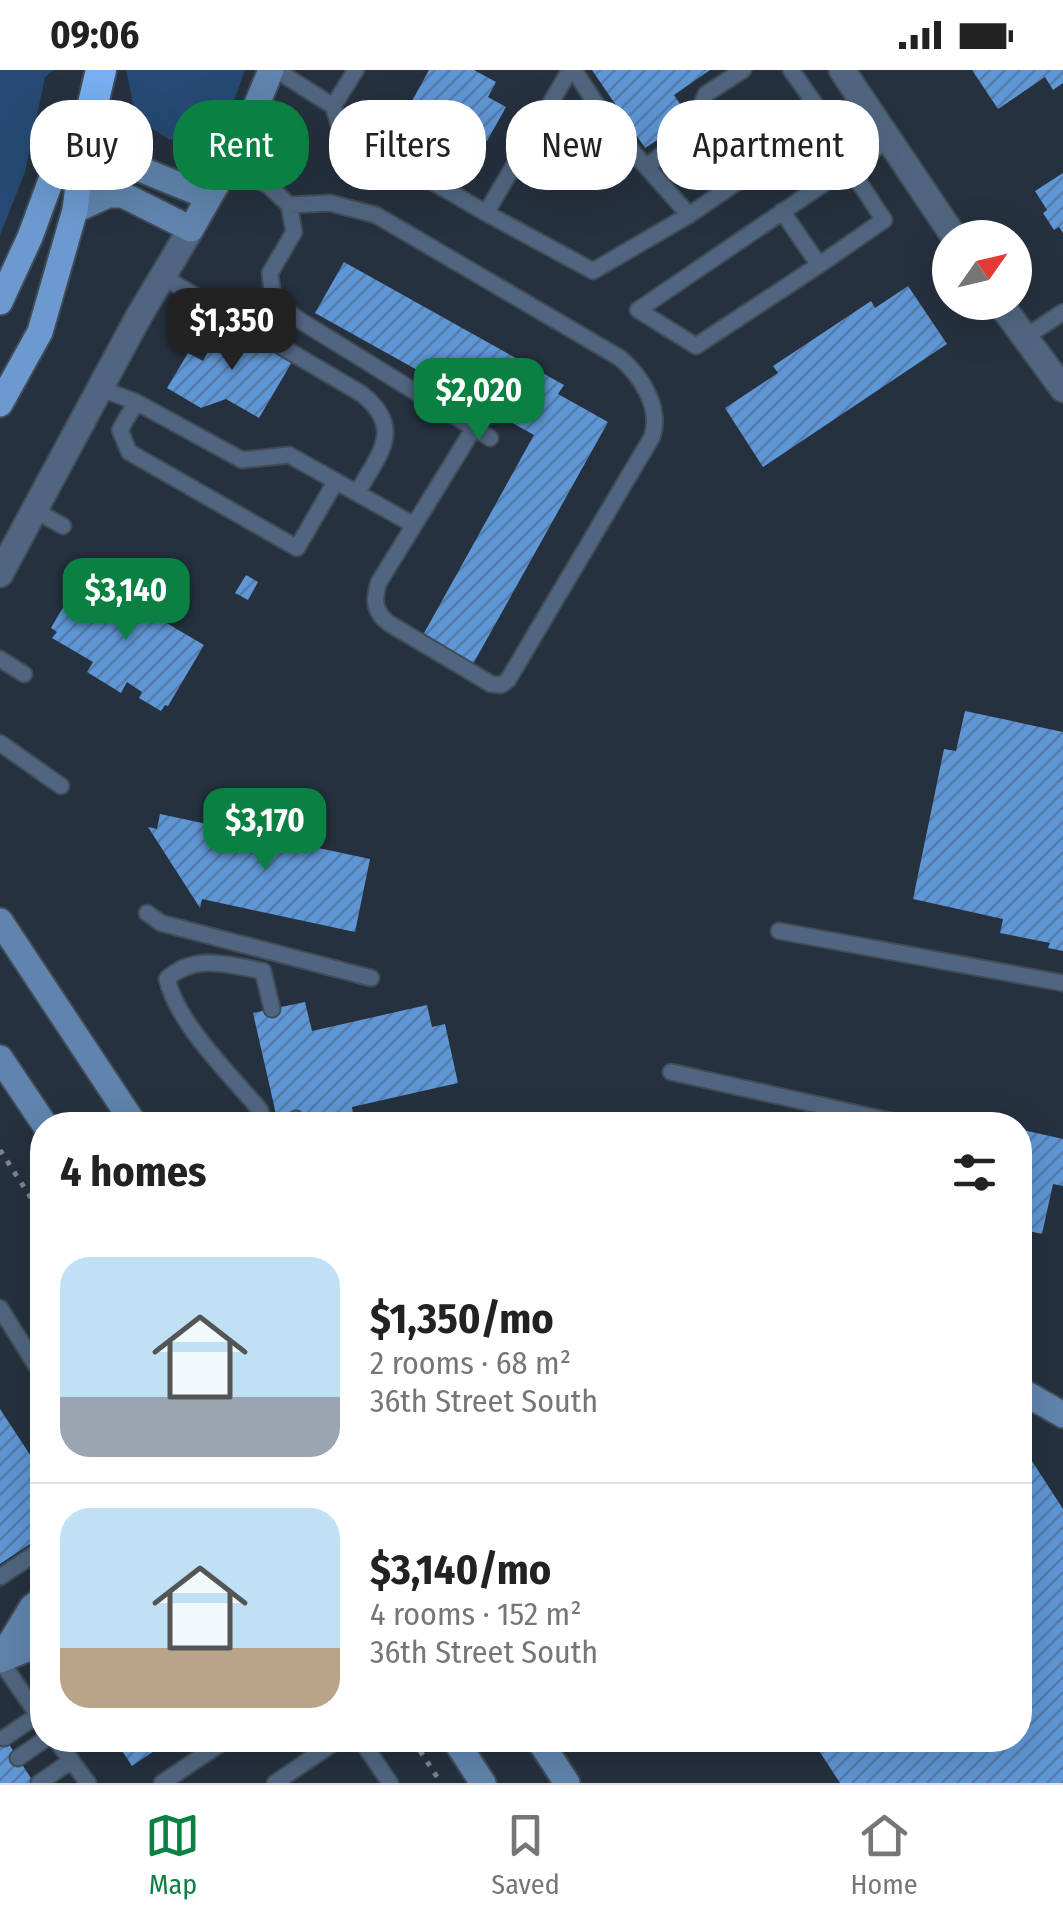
<!DOCTYPE html>
<meta charset="utf-8">
<style>
:root{--surface:#fff;--page:#f2f2f2;--text:#222;--muted:#767676;--line:#e0e0e0;--accent:#0b8043}
body{margin:0;font-family:"Fira Sans Condensed",sans-serif;background:var(--page);color:var(--text);height:100vh;display:flex;flex-direction:column;font-size:38px;white-space:nowrap}
*{box-sizing:border-box;margin:0}
p{font-size:32px;color:var(--muted)}
.icon{flex:none;width:55px;height:55px;fill:none;stroke:currentColor;stroke-width:2;stroke-linecap:round;stroke-linejoin:round}
.map{position:relative;flex:1;overflow:hidden}
.panel{position:absolute;left:30px;top:1042px;width:1002px;height:640px;display:flex;flex-direction:column;background:var(--surface);border-radius:40px;box-shadow:0 10px 40px #0002}
.panel>*{flex:none}
.hud{position:absolute;left:30px;top:30px;width:1005px;height:90px;display:flex;gap:20px}
.needle{width:65px;rotate:56deg}
.fabs{position:absolute;left:932px;top:150px;display:grid;gap:20px}
.fabs a{display:grid;place-items:center;width:100px;height:100px;border-radius:50%;background:var(--surface);box-shadow:0 10px 40px #0002;font-size:50px}
.price{position:absolute;translate:-50% -85px;padding:0 22px;border-radius:20px;background:var(--accent);color:#fff;font-size:32px;line-height:65px;filter:drop-shadow(0 2px 5px #0008)}
.price::after{content:'';position:absolute;left:50%;top:60px;width:30px;height:22px;margin-left:-15px;background:inherit;clip-path:polygon(0 0,100% 0,50% 100%)}
.price.on{background:#222;color:#fff}
ul{padding:0;list-style:none}
li{display:flex;align-items:center;gap:30px;height:250px;padding:0 30px}
li+li{border-top:2px solid var(--line)}
li span{display:grid;place-items:center;flex:none;width:280px;height:200px;border-radius:30px;color:#555}
li>.icon{margin-inline-start:auto}
span .icon{width:120px;height:120px;fill:#fffc;stroke-width:1}
li b{font-size:42px}
h2{display:flex;justify-content:space-between;align-items:center;height:120px;padding:0 30px;font-size:42px}
.pill{padding:0 35px;border-radius:40px;background:var(--surface);box-shadow:0 10px 40px #0002;font-size:35px;line-height:90px}
.pill.on{background:var(--accent);color:#fff}
.status{display:flex;justify-content:space-between;align-items:center;height:70px;padding:0 50px;background:var(--surface);direction:ltr}
.status svg{height:28px;fill:currentColor}
.tabs{display:flex;justify-content:space-around;align-items:center;height:140px;border-top:2px solid var(--line);background:var(--surface);font-size:28px;color:var(--muted)}
.tabs a{display:grid;justify-items:center;gap:5px}
.tabs .on{color:var(--accent)}
.map>svg:first-child{display:block}
</style>
<div class="status"><b>09:06</b><svg viewBox="0 0 49 12"><path d="M0 12V9h3v3zM5 12V6h3v6zM10 12V3h3v9zM15 12V0h3v12zM26 1h20v11H26zM47 4h2v5h-2z"/></svg></div>
<div class="map">
<svg width="1063" height="1713" viewBox="0 0 1063 1713">
<defs>
<pattern id="building-hatch" width="6" height="6" patternUnits="userSpaceOnUse" patternTransform="scale(2.5)"><rect width="6" height="6" fill="#5f96d5"/><path d="M-1 1l2-2M0 6l6-6M5 7l2-2" fill="none" stroke="#557caa"/></pattern>
</defs>
<rect width="100%" height="100%" fill="#25313e"/>
<path fill="#264a73" d="M0 0H54L45 7 25 102 0 165Z
M126 0H245C227 52 225 57 170 70L136 48Z"/>
<path fill="url(#building-hatch)" d="M429 0H474L496 12 488 27 506 37 487 71 469 61 445 104 415 87 412 92 398 84 400 79 389 73Z
M592 0H710L674 25 682 37 677 40 685 52 645 78Z
M972 0H1063V13L1053 20 1045 7 998 39Z
M1063 103V163L1059 157 1054 160 1043 143 1047 140 1035 121Z
M344 192 564 315 558 324 608 352 473 594 423 565 534 365 315 243Z
M908 216 947 274 763 397 725 338 778 303 773 296 871 231 875 238Z
M225 253 292 292 259 348 226 329 201 338 167 318 188 283 203 291Z
M246 505 258 512 248 530 235 523Z
M88 507 204 575 168 636 165 635 161 641 139 628 142 622 127 612 121 623 87 602 93 592 52 568 57 562 51 558 77 513 83 516Z
M965 641 1063 662V881L1048 878 1050 873 1000 863 1003 849 913 829 944 679 956 681Z
M160 744 370 789 355 862 202 829 200 838 148 757 157 759Z
M305 932 312 961 427 935 432 957 445 954 458 1013 352 1037 354 1048 332 1053 329 1042 278 1053 253 943Z
M739 1043 786 1053V1055H737Z
M1023 1060 1063 1069V1116L1053 1114 1042 1164 1020 1159V1077Z
M0 1339 42 1403V1466L0 1494Z
M1030 1388 1063 1439V1713H840L812 1670H1020V1395Z
M0 1661 18 1688 34 1713H0Z
M115 1670H170L132 1696Z"/>
<g fill="none" stroke-linecap="round" stroke-linejoin="round">
<g stroke="#414c58" stroke-width="19">
<path id="lane" d="M276 0 333 36 356 0
M574 0 611 57 689 145 827 51 791 0
M333 36 340 58 486 143 570 0
M228 94 269 116 289 135 294 162 270 203 273 228 296 248 490 368
M647 96 678 73 692 57 706 24 743 0
M289 135 330 133 376 145 620 288C641 306 662 338 652 367L508 610 501 615 491 614 390 554C374 543 373 530 379 512L474 358
M782 141 819 195 696 276 638 240 888 70
M486 143 593 201 689 145
M819 195 884 150 849 97
M163 207 362 324C405 359 379 384 357 423
M1024 268 1063 242
M102 319 136 332 242 390 289 385 414 455
M136 332 120 360 129 382 297 478 336 411
M36 441 63 456
M0 589 24 604
M0 673 61 716
M147 843 161 853 371 908
M779 861 1063 913
M671 1002 891 1051
M296 1049 298 1055
M265 1055 260 1040C230 1004 178 955 167 909 194 883 229 895 263 901L272 939
M0 1238 42 1305
M0 1507 42 1479
M0 1590 42 1651
M4 1668 38 1645
M56 1670 88 1713
M361 1670 390 1713
M18 1688 44 1670
M39 1713 71 1691
M162 1713 226 1670
M275 1713 338 1670"/>
</g>
<g stroke="#414c58" stroke-width="29">
<path id="street" d="M842 0 955 168
M999 232 1063 319
M0 504 139 246 191 159"/>
</g>
<g stroke="#414c58" stroke-width="29">
<path id="secondary" d="M83 76 209 127
M75 140 108 125H123L191 159 243 68 271 0
M0 851 135 1055
M0 988 45 1055
M1020 1320 1063 1345
M0 1590 32 1537 42 1530
M0 1590 42 1573
M455 1670 483 1713
M539 1670 567 1713"/>
</g>
<g stroke="#414c58" stroke-width="29">
<path id="primary" d="M0 232 30 167 58 91 62 86 83 76 75 140 40 262 0 334"/>
</g>
<g stroke="#414c58" stroke-width="34">
<path id="highway" d="M83 76 101 0"/>
</g>
<path stroke="#7b858f" stroke-width="5" stroke-dasharray="5 8" stroke-linecap="butt" d="M0 1080 42 1145
M413 1670 441 1713"/>
<use href="#lane" stroke="#506680" stroke-width="15"/>
<use href="#street" stroke="#506680" stroke-width="25"/>
<use href="#secondary" stroke="#6084ad" stroke-width="25"/>
<use href="#primary" stroke="#6c9ad0" stroke-width="25"/>
<use href="#highway" stroke="#77aff0" stroke-width="30"/>
</g>
</svg>
<div class="fabs">
<a><svg class="needle" viewBox="-14 -14 28 28"><path d="M0-13l5 13h-10z" fill="#e53935"/><path d="M0 13l5-13h-10z" fill="#767676"/></svg></a>
</div>
<b class="price on" style="left:232px;top:303px">$1,350</b>
<b class="price" style="left:479px;top:373px">$2,020</b>
<b class="price" style="left:126px;top:573px">$3,140</b>
<b class="price" style="left:265px;top:803px">$3,170</b>
<div class="hud">
<a class="pill">Buy</a>
<a class="pill on">Rent</a>
<a class="pill">Filters</a>
<a class="pill">New</a>
<a class="pill">Apartment</a>
</div>
<section class="panel">
<h2>4 homes<svg class="icon" aria-label="filters" viewBox="0 0 24 24"><path d="M4 7h16M4 17h16"/><circle cx="9" cy="7" r="2"/><circle cx="15" cy="17" r="2"/></svg></h2>
<ul>
<li><span style="background:linear-gradient(#bfe0f5 70%,#9aa5b1 0)"><svg class="icon" aria-label="home" viewBox="0 0 24 24"><path d="M3 11l9-7 9 7M6 9v11h12V9"/></svg></span><div><b>$1,350/mo</b><p>2 rooms · 68 m²</p><p>36th Street South</p></div></li>
<li><span style="background:linear-gradient(#bfe0f5 70%,#b9a48a 0)"><svg class="icon" aria-label="home" viewBox="0 0 24 24"><path d="M3 11l9-7 9 7M6 9v11h12V9"/></svg></span><div><b>$3,140/mo</b><p>4 rooms · 152 m²</p><p>36th Street South</p></div></li>
</ul>
</section>
</div>
<nav class="tabs">
<a class="on"><svg class="icon" aria-label="map" viewBox="0 0 24 24"><path d="M3 6l6-2 6 2 6-2v14l-6 2-6-2-6 2zM9 4v14M15 6v14"/></svg>Map</a>
<a><svg class="icon" aria-label="saved" viewBox="0 0 24 24"><path d="M7 4h10v16l-5-4-5 4z"/></svg>Saved</a>
<a><svg class="icon" aria-label="home" viewBox="0 0 24 24"><path d="M3 11l9-7 9 7M6 9v11h12V9"/></svg>Home</a>
</nav>
